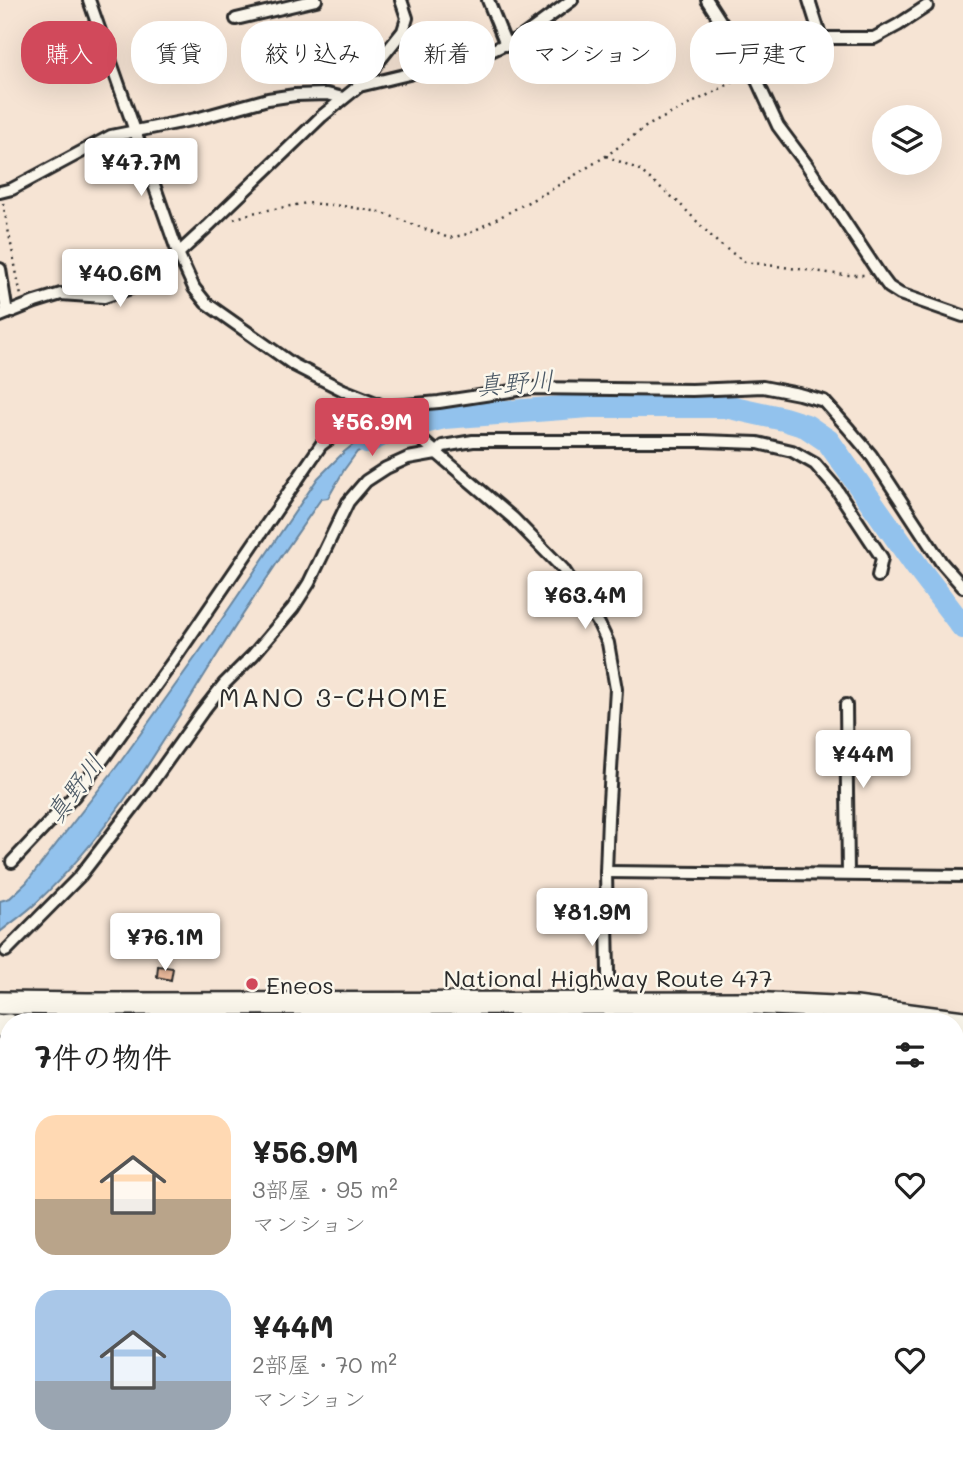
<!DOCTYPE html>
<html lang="ja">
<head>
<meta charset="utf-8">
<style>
  :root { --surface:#fff; --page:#f6f6f6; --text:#222; --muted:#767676; --accent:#d1495b }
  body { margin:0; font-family:Mali,"Klee One",sans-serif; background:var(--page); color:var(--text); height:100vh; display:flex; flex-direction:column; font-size:26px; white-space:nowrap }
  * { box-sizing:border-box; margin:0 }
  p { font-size:23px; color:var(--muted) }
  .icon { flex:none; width:38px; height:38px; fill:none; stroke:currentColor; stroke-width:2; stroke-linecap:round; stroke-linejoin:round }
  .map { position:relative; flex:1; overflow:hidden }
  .details { position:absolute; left:0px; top:1013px; width:964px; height:450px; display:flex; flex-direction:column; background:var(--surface); border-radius:28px 28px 0 0; box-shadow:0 7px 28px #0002 }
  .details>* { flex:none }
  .guide { position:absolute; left:21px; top:21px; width:922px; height:63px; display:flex; gap:14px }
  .buttons { position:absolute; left:872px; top:105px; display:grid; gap:14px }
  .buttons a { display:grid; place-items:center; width:70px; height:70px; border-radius:50%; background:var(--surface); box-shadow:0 7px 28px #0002; font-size:35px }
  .price { position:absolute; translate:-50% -60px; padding:0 16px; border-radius:7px; background:#fff; color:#222; font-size:23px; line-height:46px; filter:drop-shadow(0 2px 4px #0008) }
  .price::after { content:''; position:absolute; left:50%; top:42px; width:21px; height:16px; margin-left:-10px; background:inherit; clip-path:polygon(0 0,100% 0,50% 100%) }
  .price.on { background:var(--accent); color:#fff }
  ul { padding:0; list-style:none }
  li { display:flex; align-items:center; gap:21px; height:175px; padding:0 35px }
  li span { display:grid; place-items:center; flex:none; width:196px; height:140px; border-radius:21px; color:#555 }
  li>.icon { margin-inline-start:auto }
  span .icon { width:84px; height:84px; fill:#fffc; stroke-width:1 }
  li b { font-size:30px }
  h2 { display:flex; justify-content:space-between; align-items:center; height:84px; padding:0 35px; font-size:30px }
  .chip { padding:0 24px; border-radius:28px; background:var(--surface); box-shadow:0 7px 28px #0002; font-size:24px; line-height:63px }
  .chip.on { background:var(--accent); color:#fff }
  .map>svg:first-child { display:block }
</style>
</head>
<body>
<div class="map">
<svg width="963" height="1462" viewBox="0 0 963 1462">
  <rect width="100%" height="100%" fill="#f6e4d4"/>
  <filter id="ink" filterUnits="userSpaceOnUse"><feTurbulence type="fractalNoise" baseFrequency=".0143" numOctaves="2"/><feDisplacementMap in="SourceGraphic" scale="14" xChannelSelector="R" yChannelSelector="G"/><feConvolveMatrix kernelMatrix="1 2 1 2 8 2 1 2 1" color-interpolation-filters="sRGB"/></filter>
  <g filter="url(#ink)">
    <path fill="#92c2ed" stroke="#69869f" stroke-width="2" d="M391 425 397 431 357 452 344 470 328 498 321 499C283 553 247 607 212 663 160 746 110 834 37 902 26 913 12 922 0 932V901L10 898 26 883 121 761 207 641 318 478 344 452 359 440Z"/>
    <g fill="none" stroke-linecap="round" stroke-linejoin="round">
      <g stroke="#69869f" stroke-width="4.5">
        <path d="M0 1336 9 1335"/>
        <path d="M684 1462 688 1454"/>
      </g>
      <path stroke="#92c2ed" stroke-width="24" d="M367 442 391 430 444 417 589 406H725L784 419 806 426 828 441 918 568 963 627"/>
    </g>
    <path fill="#eab99b" stroke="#2b2b2b" stroke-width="2" d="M158 966 173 968 171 980 157 977Z"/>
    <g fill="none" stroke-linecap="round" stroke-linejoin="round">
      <defs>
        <g id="street">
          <path d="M89 0 178 253 194 288 206 303 294 365 343 390 378 404 390 413 513 518 563 569 599 624 608 643 616 689 608 818 606 872 609 1022"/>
          <path d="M488 0 506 45"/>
          <path d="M707 0 753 72 778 126 807 165 880 275 889 287 900 294 963 316"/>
          <path d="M236 19 316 0"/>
          <path d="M821 38H874L898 25 927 6"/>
          <path d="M753 72 808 51 821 38 809 0"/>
          <path d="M359 86 476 58 523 36 572 0"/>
          <path d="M0 192 12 189 111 136 196 119 268 99 295 95 327 94 343 98"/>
          <path d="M0 269 7 313"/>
          <path d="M0 316 35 302 61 294 104 297 131 288 157 273 207 227 322 116 359 86 403 31 407 18 401 0"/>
          <path d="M846 705 848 874"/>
          <path d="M12 862 74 796 103 759 174 660 321 445 356 419 382 407 439 402 531 388 692 390 763 387 799 394 824 401 848 428 871 455 941 562 963 587"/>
          <path d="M606 872 963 876"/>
          <path d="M6 951 80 876 145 792 202 712 224 684 253 655 293 608 309 583 348 502 366 481 386 468 408 458 436 453 443 446 473 441H702L758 443 792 451 815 464 835 487 882 558 878 576"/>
          <path d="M956 1246 963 1244"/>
          <path d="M0 1343H9"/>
          <path d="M940 1454 948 1462"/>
          <path d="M673 1462 676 1454"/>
        </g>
        <g id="secondary">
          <path d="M88 1004 89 1022"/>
          <path d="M106 1454V1462"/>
        </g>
        <g id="highway">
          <path d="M0 1003 88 1004 751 1003 856 1008 963 1022"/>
          <path d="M0 1026 9 1025"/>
          <path d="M956 1042 963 1043"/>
        </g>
      </defs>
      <use href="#street" stroke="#2b2b2b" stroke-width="16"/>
      <use href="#secondary" stroke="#2b2b2b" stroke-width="21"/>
      <use href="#highway" stroke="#2b2b2b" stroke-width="26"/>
      <g stroke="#2b2b2b" stroke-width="2.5" stroke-dasharray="2 5" stroke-linecap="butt">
        <path d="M606 156 638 169 677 201 718 243 745 262 844 275H865"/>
        <path d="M3 203 21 296"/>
        <path d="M234 219 252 213 307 203 343 206 380 212 449 238 468 234 549 191 606 156 647 126 741 78"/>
      </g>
      <use href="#street" stroke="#fbf7ec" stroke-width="10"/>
      <use href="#secondary" stroke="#fbf7ec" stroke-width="16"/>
      <use href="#highway" stroke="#fbf7ec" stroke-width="21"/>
    </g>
  </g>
  <circle fill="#d1495b" stroke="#fbf7ec" stroke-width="2.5" cx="252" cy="984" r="7"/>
  <g text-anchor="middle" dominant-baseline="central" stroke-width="5" stroke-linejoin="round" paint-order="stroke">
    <g font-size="24" fill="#2b2b2b" stroke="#fbf7ec">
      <text x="608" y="977">National Highway Route 477</text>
    </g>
    <g font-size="24" fill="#2b2b2b" stroke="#fbf7ec" text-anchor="start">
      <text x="266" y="984">Eneos</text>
    </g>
    <g font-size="26" font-style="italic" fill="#4a5865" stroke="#fbf7ec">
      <text transform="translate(515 382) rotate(-4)">真野川</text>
      <text transform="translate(74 788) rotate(-53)">真野川</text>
    </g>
    <g font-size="26" letter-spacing="2" fill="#2b2b2b" stroke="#fbf7ec">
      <text x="334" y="697">MANO 3-CHOME</text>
    </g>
  </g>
</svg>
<div class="buttons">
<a><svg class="icon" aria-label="layers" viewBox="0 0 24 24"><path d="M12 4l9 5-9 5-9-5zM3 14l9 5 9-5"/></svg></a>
</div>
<b class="price" style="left:141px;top:198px">¥47.7M</b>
<b class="price" style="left:120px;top:309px">¥40.6M</b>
<b class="price on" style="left:372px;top:458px">¥56.9M</b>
<b class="price" style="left:585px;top:631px">¥63.4M</b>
<b class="price" style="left:863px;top:790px">¥44M</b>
<b class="price" style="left:592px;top:948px">¥81.9M</b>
<b class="price" style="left:165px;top:973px">¥76.1M</b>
<div class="guide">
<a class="chip on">購入</a>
<a class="chip">賃貸</a>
<a class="chip">絞り込み</a>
<a class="chip">新着</a>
<a class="chip">マンション</a>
<a class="chip">一戸建て</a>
</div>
<section class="details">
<h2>7件の物件<svg class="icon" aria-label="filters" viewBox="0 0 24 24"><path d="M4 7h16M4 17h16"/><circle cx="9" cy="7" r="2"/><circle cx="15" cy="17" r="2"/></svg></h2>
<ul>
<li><span style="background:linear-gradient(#ffd9b3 60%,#b9a48a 0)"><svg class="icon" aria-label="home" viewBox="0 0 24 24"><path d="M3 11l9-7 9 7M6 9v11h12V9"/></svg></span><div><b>¥56.9M</b><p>3部屋 · 95 m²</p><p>マンション</p></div><svg class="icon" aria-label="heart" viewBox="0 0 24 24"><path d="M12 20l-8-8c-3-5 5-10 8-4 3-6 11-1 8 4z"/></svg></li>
<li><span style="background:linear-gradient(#a9c7e8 65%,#9aa5b1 0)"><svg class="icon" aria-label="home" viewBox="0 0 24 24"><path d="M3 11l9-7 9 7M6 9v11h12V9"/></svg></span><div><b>¥44M</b><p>2部屋 · 70 m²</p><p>マンション</p></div><svg class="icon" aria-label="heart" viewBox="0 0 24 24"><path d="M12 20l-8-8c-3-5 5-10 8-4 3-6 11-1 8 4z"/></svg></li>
</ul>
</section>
</div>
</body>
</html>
